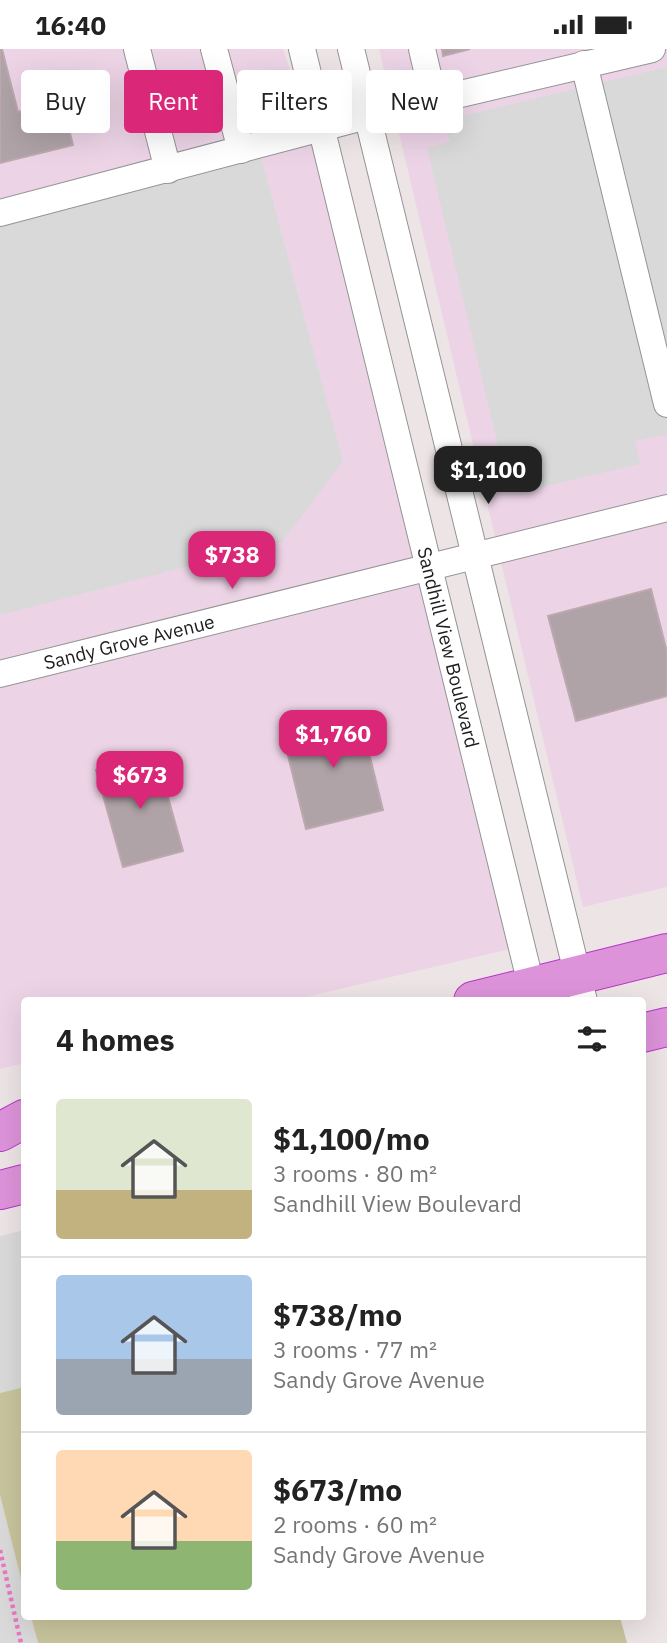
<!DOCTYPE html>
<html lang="en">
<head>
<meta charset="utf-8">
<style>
  :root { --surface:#fff; --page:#f2f2f2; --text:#222; --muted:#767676; --line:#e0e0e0; --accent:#db2777 }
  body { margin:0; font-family:"IBM Plex Sans",sans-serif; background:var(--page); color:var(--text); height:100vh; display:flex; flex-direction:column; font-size:26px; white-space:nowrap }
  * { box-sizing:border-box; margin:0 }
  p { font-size:23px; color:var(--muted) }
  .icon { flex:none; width:38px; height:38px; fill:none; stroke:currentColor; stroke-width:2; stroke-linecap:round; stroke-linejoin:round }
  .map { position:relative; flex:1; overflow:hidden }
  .sheet { position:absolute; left:21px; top:948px; width:625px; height:623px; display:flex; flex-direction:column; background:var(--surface); border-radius:7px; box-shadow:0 7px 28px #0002 }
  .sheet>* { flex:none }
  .banner { position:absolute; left:21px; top:21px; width:626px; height:63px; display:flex; gap:14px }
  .price { position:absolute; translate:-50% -60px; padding:0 16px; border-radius:14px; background:var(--accent); color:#fff; font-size:23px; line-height:46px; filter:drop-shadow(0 2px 4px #0008) }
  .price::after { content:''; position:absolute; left:50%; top:42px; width:21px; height:16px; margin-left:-10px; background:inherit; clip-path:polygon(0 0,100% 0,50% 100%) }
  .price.on { background:#222; color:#fff }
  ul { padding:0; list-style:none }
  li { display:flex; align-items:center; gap:21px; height:175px; padding:0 35px }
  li+li { border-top:2px solid var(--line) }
  li span { display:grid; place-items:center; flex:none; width:196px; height:140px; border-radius:7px; color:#555 }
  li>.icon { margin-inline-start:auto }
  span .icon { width:84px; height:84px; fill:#fffc; stroke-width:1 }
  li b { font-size:30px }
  h2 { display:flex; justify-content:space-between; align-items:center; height:84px; padding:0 35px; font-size:30px }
  .pill { padding:0 24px; border-radius:7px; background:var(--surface); box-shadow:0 7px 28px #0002; font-size:24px; line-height:63px }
  .pill.on { background:var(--accent); color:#fff }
  .status { display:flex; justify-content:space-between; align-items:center; height:49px; padding:0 35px; background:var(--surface); direction:ltr }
  .status svg { height:19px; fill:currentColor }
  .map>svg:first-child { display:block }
</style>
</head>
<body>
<div class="status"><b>16:40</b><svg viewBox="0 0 49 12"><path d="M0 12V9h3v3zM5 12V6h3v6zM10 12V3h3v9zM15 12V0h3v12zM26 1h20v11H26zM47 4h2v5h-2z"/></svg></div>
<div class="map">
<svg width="667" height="1594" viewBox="0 0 667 1594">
  <rect width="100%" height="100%" fill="#ede4e5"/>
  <g fill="#dbdadb">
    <path d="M24 1181V1338L0 1344V1187Z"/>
    <path d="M0 1446 24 1542V1568H31L38 1594H0Z"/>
  </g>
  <g fill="#ecd4e6">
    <path d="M0 0H283L310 81 510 900 289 952H24V1014L0 1020Z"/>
    <path d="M379 0H667V838L583 858Z"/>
  </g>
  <g fill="#c8c59d">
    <path d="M24 1338V1542L0 1446V1344Z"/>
    <path d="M31 1568H620L627 1594H38Z"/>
  </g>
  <g fill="#d9d9d9">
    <path d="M667 18V385L635 392 640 415 533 440 528 421 505 426 427 99 450 93 445 71Z"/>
    <path d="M256 90 343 412 282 493 0 566V159Z"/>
  </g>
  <g fill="#afa3a7" stroke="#bda8af" stroke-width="2">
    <path d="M0 0H2L18 63 62 52 73 96 0 114Z"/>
    <path d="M442 0H470L443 7Z"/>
    <path d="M651 540 667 603V647L576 672 548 567Z"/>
    <path d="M359 663 383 761 306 780 282 682Z"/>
    <path d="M156 705 183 802 123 818 96 721Z"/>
  </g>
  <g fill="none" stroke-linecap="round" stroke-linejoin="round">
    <defs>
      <g id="minor">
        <path d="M137 0 168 121"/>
        <path d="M214 0 241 101"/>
        <path id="s1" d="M302 0 535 952"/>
        <path d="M351 0 584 952"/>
        <path d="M422 0 434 51"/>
        <path d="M584 15 667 355"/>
        <path d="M0 164 367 67 652 0"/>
        <path id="s2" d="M0 625 667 459"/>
      </g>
      <g id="highway">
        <path d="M473 952 667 904"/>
        <path d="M642 984 667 978"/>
        <path d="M0 1083 24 1070"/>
        <path d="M0 1141 24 1135"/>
      </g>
    </defs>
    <use href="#minor" stroke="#949494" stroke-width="28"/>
    <use href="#highway" stroke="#b536c6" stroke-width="40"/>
    <path stroke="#eb77c5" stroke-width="4.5" stroke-dasharray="3.5 3.5" stroke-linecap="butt" d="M0 1501 21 1594"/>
    <use href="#minor" stroke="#fff" stroke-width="26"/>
    <use href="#highway" stroke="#dd93da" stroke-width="38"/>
  </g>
  <g text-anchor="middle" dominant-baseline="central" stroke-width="5" stroke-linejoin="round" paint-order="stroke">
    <g font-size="19" fill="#1d1d1d" stroke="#fff">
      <text stroke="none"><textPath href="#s2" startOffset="133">Sandy Grove Avenue</textPath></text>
      <text stroke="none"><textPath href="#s1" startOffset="616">Sandhill View Boulevard</textPath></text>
    </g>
  </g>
</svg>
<b class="price on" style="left:488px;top:457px">$1,100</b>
<b class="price" style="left:232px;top:542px">$738</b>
<b class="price" style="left:333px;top:721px">$1,760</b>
<b class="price" style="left:140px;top:762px">$673</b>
<div class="banner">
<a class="pill">Buy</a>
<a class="pill on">Rent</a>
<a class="pill">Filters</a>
<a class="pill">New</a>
</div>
<section class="sheet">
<h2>4 homes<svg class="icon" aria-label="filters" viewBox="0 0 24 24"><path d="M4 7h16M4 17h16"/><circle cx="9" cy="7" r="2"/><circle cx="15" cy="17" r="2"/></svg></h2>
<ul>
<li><span style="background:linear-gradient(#dfe7d0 65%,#c2b280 0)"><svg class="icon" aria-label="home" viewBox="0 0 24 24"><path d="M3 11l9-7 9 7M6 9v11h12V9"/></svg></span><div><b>$1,100/mo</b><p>3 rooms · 80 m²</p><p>Sandhill View Boulevard</p></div></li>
<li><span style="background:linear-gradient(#a9c7e8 60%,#9aa5b1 0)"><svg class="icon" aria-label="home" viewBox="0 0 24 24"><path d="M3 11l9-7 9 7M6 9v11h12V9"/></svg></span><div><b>$738/mo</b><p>3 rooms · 77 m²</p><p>Sandy Grove Avenue</p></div></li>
<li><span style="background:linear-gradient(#ffd9b3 65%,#8fb573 0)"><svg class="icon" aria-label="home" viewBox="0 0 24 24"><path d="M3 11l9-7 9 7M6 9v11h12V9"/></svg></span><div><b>$673/mo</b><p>2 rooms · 60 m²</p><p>Sandy Grove Avenue</p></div></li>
</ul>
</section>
</div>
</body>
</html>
